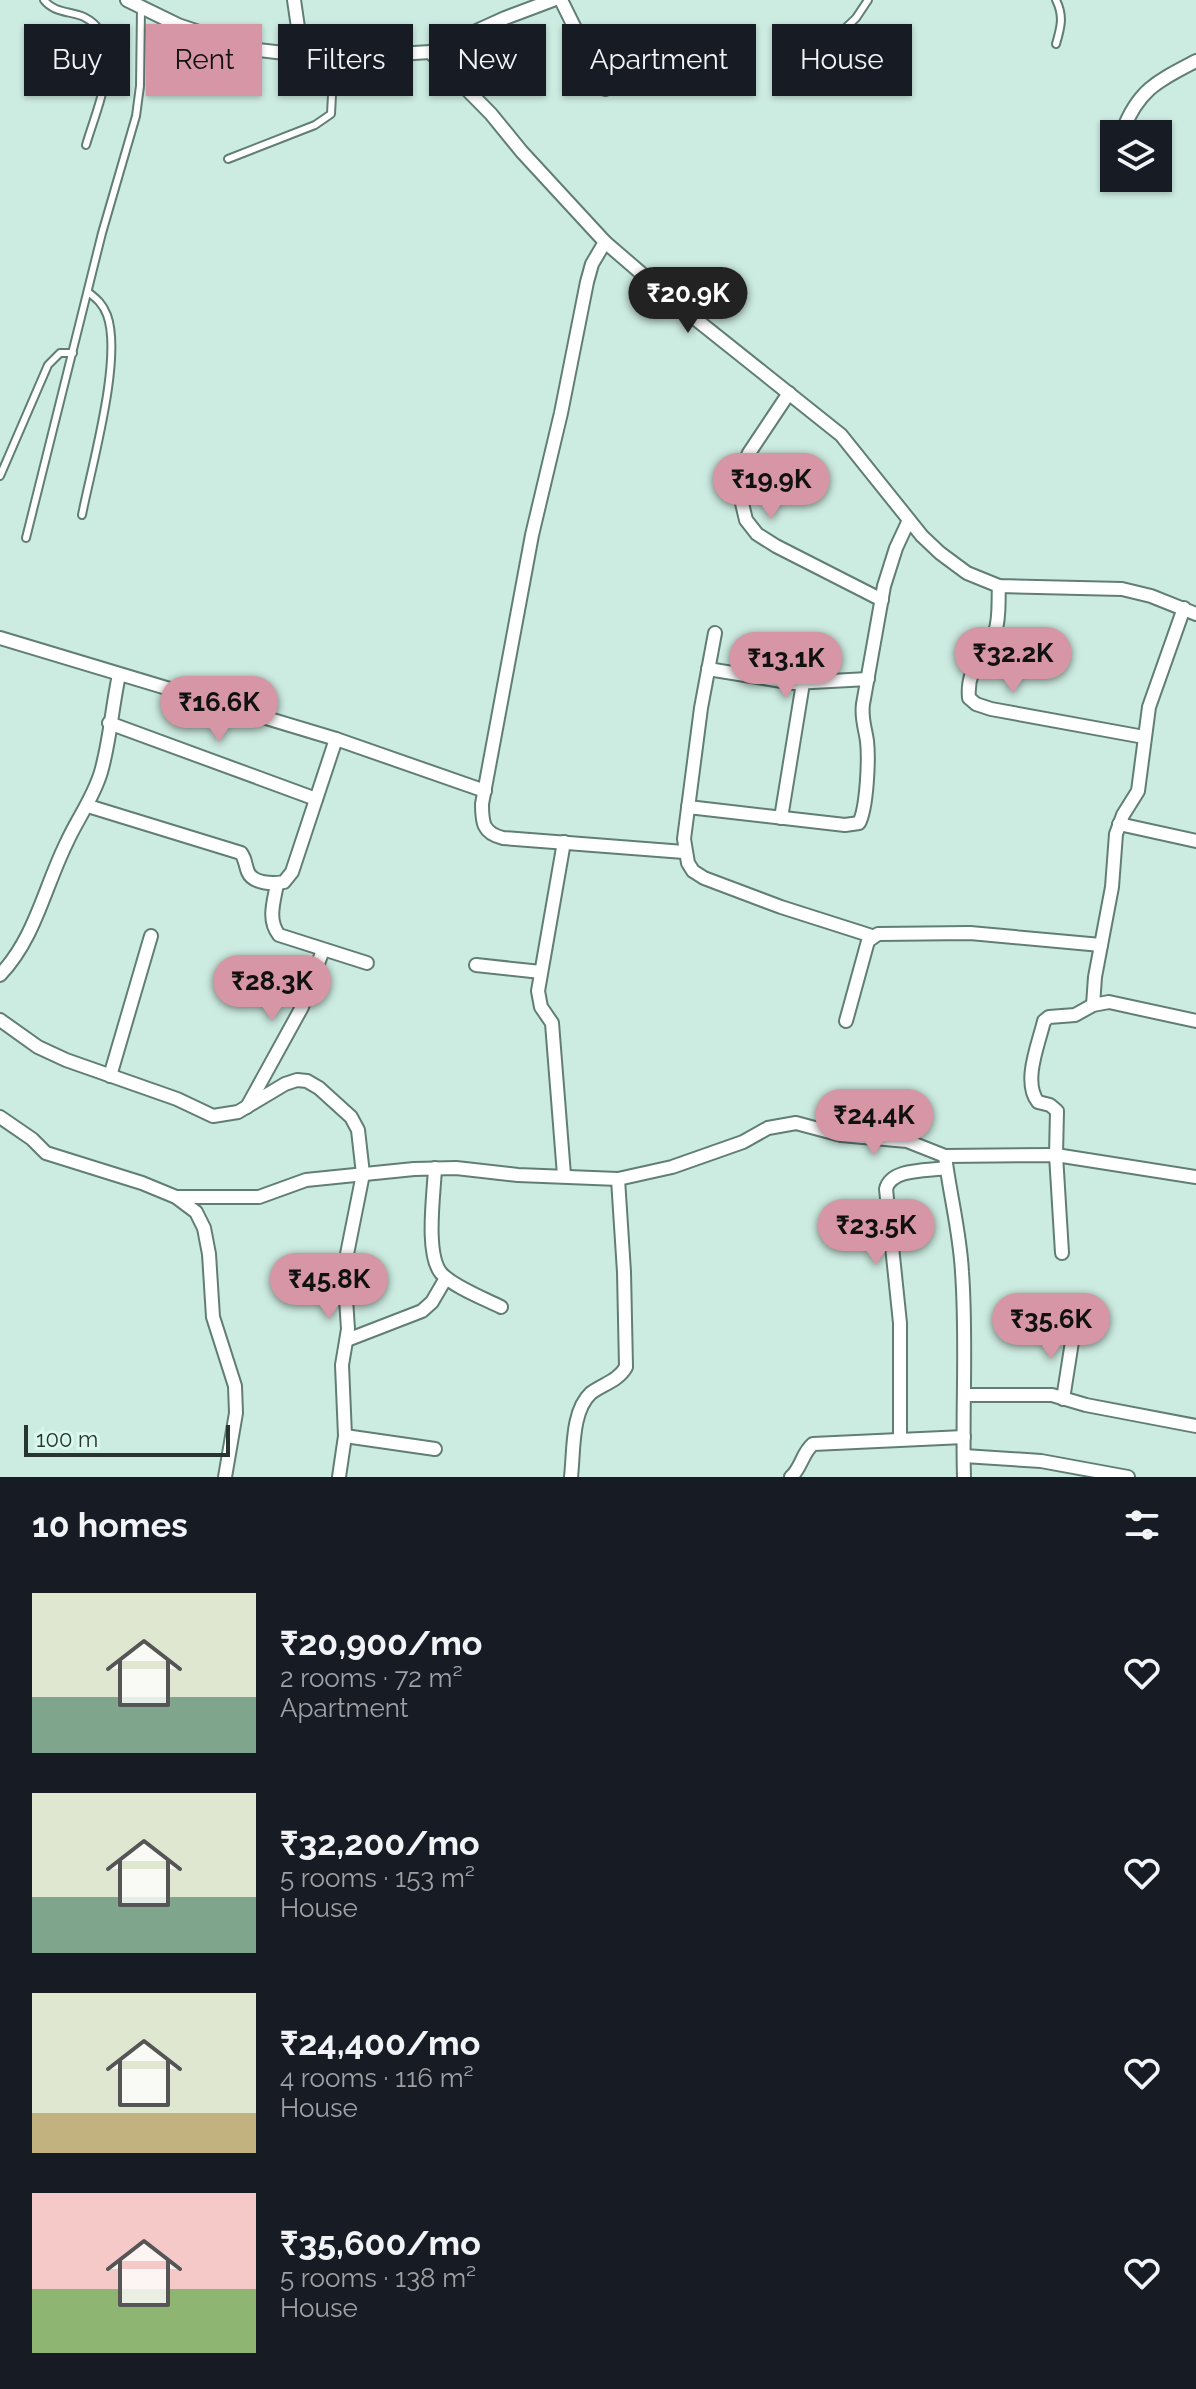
<!DOCTYPE html>
<html lang="en">
<head>
<meta charset="utf-8">
<style>
  :root { --surface:#171b24; --page:#20242c; --text:#f1f3f6; --muted:#9ea1a6; --accent:#d696a5 }
  body { margin:0; font-family:Raleway,sans-serif; background:var(--page); color:var(--text); height:100vh; display:flex; flex-direction:column; font-size:30px; white-space:nowrap }
  * { box-sizing:border-box; margin:0 }
  p { font-size:26px; color:var(--muted) }
  .icon { flex:none; width:44px; height:44px; fill:none; stroke:currentColor; stroke-width:2; stroke-linecap:round; stroke-linejoin:round }
  .map { position:relative; height:1477px; overflow:hidden }
  .sheet { display:flex; flex-direction:column; background:var(--surface); flex:1 }
  .sheet>* { flex:none }
  .top-card { position:absolute; left:24px; top:24px; width:1148px; height:72px; display:flex; gap:16px }
  .tools { position:absolute; left:1100px; top:120px; display:grid; gap:16px }
  .tools a { display:grid; place-items:center; width:72px; height:72px; border-radius:0px; background:var(--surface); box-shadow:0 2px 6px #0004; font-size:40px }
  .scale { position:absolute; left:24px; bottom:20px; width:206px; box-sizing:border-box; padding-left:8px; border:4px solid #283431; border-top:0; font-size:22px; line-height:28px; white-space:nowrap; color:#283431; -webkit-text-stroke:6px #d9f8ee; paint-order:stroke }
  .price { position:absolute; translate:-50% -68px; padding:0 18px; border-radius:28px; background:var(--accent); color:#111; font-size:26px; line-height:52px; filter:drop-shadow(0 2px 4px #0008) }
  .price::after { content:''; position:absolute; left:50%; top:48px; width:24px; height:18px; margin-left:-12px; background:inherit; clip-path:polygon(0 0,100% 0,50% 100%) }
  .price.active { background:#222; color:#fff }
  ul { padding:0; list-style:none }
  li { display:flex; align-items:center; gap:24px; height:200px; padding:0 32px }
  li span { display:grid; place-items:center; flex:none; width:224px; height:160px; border-radius:0px; color:#555 }
  li>.icon { margin-inline-start:auto }
  span .icon { width:96px; height:96px; fill:#fffc; stroke-width:1 }
  li b { font-size:34px }
  h2 { display:flex; justify-content:space-between; align-items:center; height:96px; padding:0 32px; font-size:34px }
  .chip { padding:0 28px; border-radius:0px; background:var(--surface); box-shadow:0 2px 6px #0004; font-size:28px; line-height:72px }
  .chip.active { background:var(--accent); color:#111 }
  .map>svg:first-child { display:block }
</style>
</head>
<body>
<div class="map">
<svg width="1196" height="1477" viewBox="0 0 1196 1477">
  <rect width="100%" height="100%" fill="#ccebe1"/>
  <g fill="none" stroke-linecap="round" stroke-linejoin="round">
    <defs>
      <g id="lane">
        <path d="M44 0C54 13 70 11 84 17 129 39 96 110 86 145"/>
        <path d="M1056 0C1064 16 1061 27 1056 44"/>
        <path d="M835 38 856 18 868 0"/>
        <path d="M228 159 315 125 331 114 332 95 318 55"/>
        <path d="M0 476 48 365 60 353H73"/>
        <path d="M82 515C91 468 123 358 107 315 103 304 97 299 88 292"/>
        <path d="M26 538 102 233 136 116 140 86 141 9"/>
      </g>
      <g id="street">
        <path d="M127 0 178 25 250 49 302 55H382L430 52 505 18 553 0"/>
        <path d="M294 0 302 55"/>
        <path d="M561 0 605 89"/>
        <path d="M430 52 491 114 522 152 605 242 678 305 841 435 922 536 940 553 967 573 999 586 1122 589 1151 596 1196 614"/>
        <path d="M1123 130C1139 89 1158 81 1196 61"/>
        <path d="M605 242 592 264 587 282 561 413 532 535 482 804C482 823 483 833 503 838L684 852"/>
        <path d="M789 393 749 453 742 468 741 499 746 520 757 534 776 546 882 600"/>
        <path d="M999 586C998 601 1000 618 995 632 986 658 966 666 969 698L976 704 991 709 1144 737"/>
        <path d="M715 633 701 708 684 839 688 863 693 871 704 878 781 907 872 936"/>
        <path d="M0 638 336 739 485 791"/>
        <path d="M708 669 794 683 868 679"/>
        <path d="M109 723 316 799"/>
        <path d="M88 806 241 853C246 860 245 865 248 872 253 884 273 884 284 882L292 872 336 739"/>
        <path d="M688 807 845 825 859 823C867 808 869 759 867 741 865 727 861 718 863 704L884 586 896 548 909 520"/>
        <path d="M781 818 803 683"/>
        <path d="M1119 824 1196 841"/>
        <path d="M564 842 538 991 541 1007 552 1023 564 1175"/>
        <path d="M277 884C274 901 267 920 279 935L367 963"/>
        <path d="M476 965 541 972"/>
        <path d="M0 975C35 938 44 889 66 844 77 819 93 799 101 772 110 741 112 707 119 675"/>
        <path d="M1093 1005 1095 977 1112 887 1116 834 1123 815 1138 791 1149 707 1184 608"/>
        <path d="M0 1020 38 1047 66 1060 177 1099 213 1116 238 1112 285 1084 297 1080 307 1081 319 1088 351 1117 358 1130 363 1174 344 1269 348 1329 342 1365 345 1436 339 1477"/>
        <path d="M846 1021 868 941 878 934 970 933 1101 945"/>
        <path d="M110 1076 151 936"/>
        <path d="M247 1107 302 1007 323 950"/>
        <path d="M0 1117 32 1139 46 1153 142 1183 176 1197 196 1212 204 1228 209 1254 213 1317 235 1386 236 1413 225 1477"/>
        <path d="M945 1156C950 1195 960 1233 962 1272 967 1340 962 1409 964 1477"/>
        <path d="M435 1168C434 1193 425 1254 441 1273 452 1286 485 1299 501 1307"/>
        <path d="M176 1197H259L306 1180 414 1169 456 1168 518 1175 618 1179 672 1167 743 1142 768 1128 796 1123 841 1135 907 1141 945 1156 1056 1155 1196 1177"/>
        <path d="M1062 1253 1056 1155 1057 1111 1050 1105 1038 1102C1022 1082 1039 1043 1044 1021L1049 1017 1075 1015 1093 1005 1109 1002 1196 1021"/>
        <path d="M347 1340 422 1311 432 1302 446 1278"/>
        <path d="M964 1395H1052L1086 1405 1196 1426"/>
        <path d="M1063 1399 1074 1329"/>
        <path d="M345 1436 435 1449"/>
        <path d="M900 1439V1323L886 1189C891 1168 928 1171 946 1168"/>
        <path d="M964 1456 1041 1461 1128 1477"/>
        <path d="M571 1477C574 1452 571 1411 591 1393 603 1384 618 1381 626 1367L624 1272 618 1179"/>
        <path d="M791 1477C802 1467 802 1453 813 1444L964 1437"/>
      </g>
    </defs>
    <use href="#lane" stroke="#617e75" stroke-width="10"/>
    <use href="#street" stroke="#617e75" stroke-width="16"/>
    <use href="#lane" stroke="#fff" stroke-width="6"/>
    <use href="#street" stroke="#fff" stroke-width="12"/>
  </g>
</svg>
<div class="tools">
<a><svg class="icon" aria-label="layers" viewBox="0 0 24 24"><path d="M12 4l9 5-9 5-9-5zM3 14l9 5 9-5"/></svg></a>
</div>
<div class="scale">100 m</div>
<b class="price active" style="left:688px;top:335px">₹20.9K</b>
<b class="price" style="left:771px;top:521px">₹19.9K</b>
<b class="price" style="left:1013px;top:695px">₹32.2K</b>
<b class="price" style="left:786px;top:700px">₹13.1K</b>
<b class="price" style="left:219px;top:744px">₹16.6K</b>
<b class="price" style="left:272px;top:1023px">₹28.3K</b>
<b class="price" style="left:874px;top:1157px">₹24.4K</b>
<b class="price" style="left:876px;top:1267px">₹23.5K</b>
<b class="price" style="left:329px;top:1321px">₹45.8K</b>
<b class="price" style="left:1051px;top:1361px">₹35.6K</b>
<div class="top-card">
<a class="chip">Buy</a>
<a class="chip active">Rent</a>
<a class="chip">Filters</a>
<a class="chip">New</a>
<a class="chip">Apartment</a>
<a class="chip">House</a>
</div>
</div>
<section class="sheet">
<h2>10 homes<svg class="icon" aria-label="filters" viewBox="0 0 24 24"><path d="M4 7h16M4 17h16"/><circle cx="9" cy="7" r="2"/><circle cx="15" cy="17" r="2"/></svg></h2>
<ul>
<li><span style="background:linear-gradient(#dfe7d0 65%,#7fa58c 0)"><svg class="icon" aria-label="home" viewBox="0 0 24 24"><path d="M3 11l9-7 9 7M6 9v11h12V9"/></svg></span><div><b>₹20,900/mo</b><p>2 rooms · 72 m²</p><p>Apartment</p></div><svg class="icon" aria-label="heart" viewBox="0 0 24 24"><path d="M12 20l-8-8c-3-5 5-10 8-4 3-6 11-1 8 4z"/></svg></li>
<li><span style="background:linear-gradient(#dfe7d0 65%,#7fa58c 0)"><svg class="icon" aria-label="home" viewBox="0 0 24 24"><path d="M3 11l9-7 9 7M6 9v11h12V9"/></svg></span><div><b>₹32,200/mo</b><p>5 rooms · 153 m²</p><p>House</p></div><svg class="icon" aria-label="heart" viewBox="0 0 24 24"><path d="M12 20l-8-8c-3-5 5-10 8-4 3-6 11-1 8 4z"/></svg></li>
<li><span style="background:linear-gradient(#dfe7d0 75%,#c2b280 0)"><svg class="icon" aria-label="home" viewBox="0 0 24 24"><path d="M3 11l9-7 9 7M6 9v11h12V9"/></svg></span><div><b>₹24,400/mo</b><p>4 rooms · 116 m²</p><p>House</p></div><svg class="icon" aria-label="heart" viewBox="0 0 24 24"><path d="M12 20l-8-8c-3-5 5-10 8-4 3-6 11-1 8 4z"/></svg></li>
<li><span style="background:linear-gradient(#f6c9c9 60%,#8fb573 0)"><svg class="icon" aria-label="home" viewBox="0 0 24 24"><path d="M3 11l9-7 9 7M6 9v11h12V9"/></svg></span><div><b>₹35,600/mo</b><p>5 rooms · 138 m²</p><p>House</p></div><svg class="icon" aria-label="heart" viewBox="0 0 24 24"><path d="M12 20l-8-8c-3-5 5-10 8-4 3-6 11-1 8 4z"/></svg></li>
</ul>
</section>
</body>
</html>
